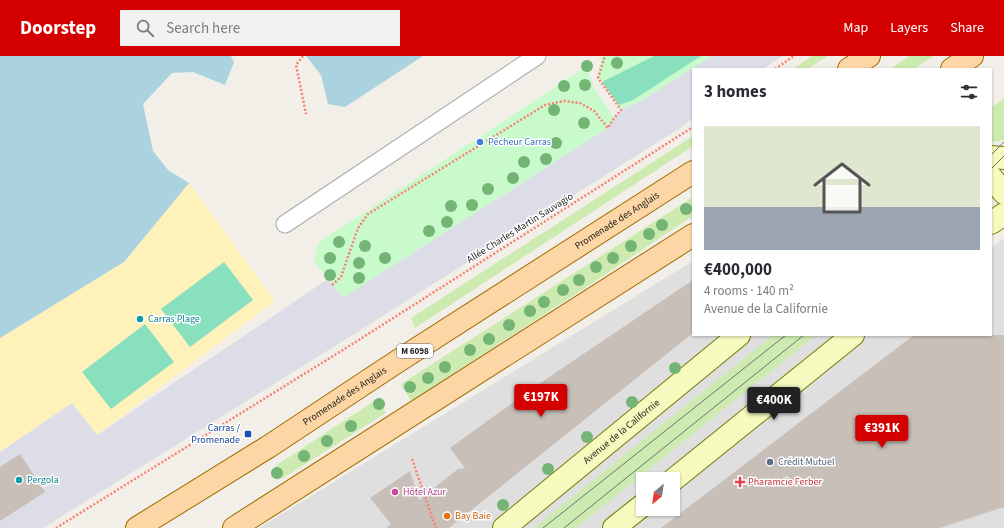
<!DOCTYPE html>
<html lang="en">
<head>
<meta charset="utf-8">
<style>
  :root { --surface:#fff; --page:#f2f2f3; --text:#2b2b33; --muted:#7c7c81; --line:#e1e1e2; --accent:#d40000 }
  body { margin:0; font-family:"Source Sans 3",sans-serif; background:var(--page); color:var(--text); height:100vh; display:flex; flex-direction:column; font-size:15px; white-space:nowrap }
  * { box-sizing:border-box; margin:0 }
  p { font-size:13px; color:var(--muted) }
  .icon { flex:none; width:22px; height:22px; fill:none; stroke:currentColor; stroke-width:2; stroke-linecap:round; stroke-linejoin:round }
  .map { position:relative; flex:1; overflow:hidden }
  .panel { position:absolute; left:692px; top:12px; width:300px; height:268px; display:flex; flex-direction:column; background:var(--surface); border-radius:0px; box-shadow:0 1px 3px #0004 }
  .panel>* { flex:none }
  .needle { width:26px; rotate:209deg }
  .controls { position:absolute; left:636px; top:416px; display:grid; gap:8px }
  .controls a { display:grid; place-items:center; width:44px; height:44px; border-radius:0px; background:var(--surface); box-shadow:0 1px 3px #0004; font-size:20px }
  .price { position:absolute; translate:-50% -34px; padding:0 9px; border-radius:4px; background:var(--accent); color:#fff; font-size:13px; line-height:26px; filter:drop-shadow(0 1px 2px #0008) }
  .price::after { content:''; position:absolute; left:50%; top:24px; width:12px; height:9px; margin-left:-6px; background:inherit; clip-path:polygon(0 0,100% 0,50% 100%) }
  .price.selected { background:#222; color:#fff }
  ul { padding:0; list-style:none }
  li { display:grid; align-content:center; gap:8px; height:212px; padding:0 12px }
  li+li { border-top:1px solid var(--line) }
  li span { display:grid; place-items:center; height:124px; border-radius:0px; color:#555 }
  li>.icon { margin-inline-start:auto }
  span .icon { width:72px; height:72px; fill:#fffc; stroke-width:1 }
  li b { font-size:17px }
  h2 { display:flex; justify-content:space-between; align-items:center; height:48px; padding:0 12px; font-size:17px }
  header { display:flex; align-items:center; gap:24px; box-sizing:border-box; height:56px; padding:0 20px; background:var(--accent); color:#fff }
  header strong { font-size:19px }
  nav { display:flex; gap:22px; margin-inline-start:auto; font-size:14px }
  .search { width:280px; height:36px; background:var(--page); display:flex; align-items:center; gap:10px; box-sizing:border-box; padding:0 14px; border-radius:0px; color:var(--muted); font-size:15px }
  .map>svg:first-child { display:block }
</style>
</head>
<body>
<header>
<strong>Doorstep</strong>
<div class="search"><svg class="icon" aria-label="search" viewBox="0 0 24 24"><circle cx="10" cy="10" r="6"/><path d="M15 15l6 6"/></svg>Search here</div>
<nav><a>Map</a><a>Layers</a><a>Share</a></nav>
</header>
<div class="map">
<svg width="1004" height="472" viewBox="0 0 1004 472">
  <rect width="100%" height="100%" fill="#f2efe9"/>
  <path fill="#e0dfdf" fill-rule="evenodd" d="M1004 182V472H259L693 205V279H991V192ZM643 423H673V453H643Z"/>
  <g fill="#cdebb0">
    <path d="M812 0H827L808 13H793Z"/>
    <path d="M909 0H934L914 13H890Z"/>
    <path d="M1004 42V84L991 86V52Z"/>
    <path d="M693 80V90L415 272 411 262Z"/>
    <path d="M693 141V160L588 230 411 345 401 328Z"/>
    <path d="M773 279H816L576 472H534Z"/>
    <path d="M377 343 386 357 283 422 276 424 271 420 272 415 277 409Z"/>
  </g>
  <path fill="#fff1ba" d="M189 127 275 245 97 379 72 347 0 396V282L124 206Z"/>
  <g fill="#c8facc">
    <path d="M601 0H712L641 45 621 54 598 22Z"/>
    <path d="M587 10 593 30 614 62 608 72 344 241 332 229 314 205 318 187Z"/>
  </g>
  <g fill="#88e0be">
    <path d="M654 0H701L633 44 619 49 602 26Z"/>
    <path d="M224 206 253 244 190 291 161 253Z"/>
    <path d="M145 268 174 306 111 353 82 316Z"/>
  </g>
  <path fill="#dddde8" d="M712 0H782L763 13H693V62L680 72 351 280 43 472H0V396L72 347 97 379 328 223 332 229 344 241 608 72 614 62 621 54 641 45Z"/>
  <g fill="#aad3df">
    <path d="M0 0H231L234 6 225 29 193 16 172 17 143 48 153 95 168 114 189 127 124 206 0 282Z"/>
    <path d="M306 0H423L345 51 328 48 321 19Z"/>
  </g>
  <g fill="#c7bfb8">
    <path d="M693 224V277L449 472H386L391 468 370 442 410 415 419 444 458 413 465 412 450 392 530 334Z"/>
    <path d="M914 279H1004V451L940 472H661Z"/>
    <path d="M20 398 45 436 0 465V411Z"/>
  </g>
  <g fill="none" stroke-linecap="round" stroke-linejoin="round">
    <defs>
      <path id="lane" d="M285 168 537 0"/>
      <g id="secondary">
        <path d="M991 101 1004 102"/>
        <path d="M991 121 1004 137"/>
        <path d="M991 167 1004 158"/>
        <path d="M673 424 853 279"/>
        <path id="s1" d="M504 472 739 279"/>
        <path d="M614 472 643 449"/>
      </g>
      <g id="primary">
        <path d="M849 13 869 0"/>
        <path d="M952 13 972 0"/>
        <path id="s2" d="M137 472 268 391 395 307 693 116"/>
        <path d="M234 472 693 179"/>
      </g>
    </defs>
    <use href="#lane" stroke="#a9a9a9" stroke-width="19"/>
    <use href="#secondary" stroke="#707d05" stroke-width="24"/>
    <use href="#primary" stroke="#a06b00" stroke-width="24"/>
    <g stroke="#fa8072" stroke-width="2.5" stroke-dasharray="2 2" stroke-linecap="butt">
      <path d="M303 0 296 9 306 58"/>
      <path d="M775 13 794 0"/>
      <path d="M332 229 341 221 353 186 358 172 368 158 545 49 564 45 580 47 594 55 608 72 614 62 621 54 598 22 605 0"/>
      <path d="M412 403 436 472"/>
      <path d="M56 472 354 287 693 71"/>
    </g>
    <use href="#lane" stroke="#fff" stroke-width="17"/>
    <use href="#secondary" stroke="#f7fabf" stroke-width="22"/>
    <use href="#primary" stroke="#fcd6a4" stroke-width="22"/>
    <g stroke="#707070" stroke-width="1">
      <path d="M991 99 1004 86"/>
      <path d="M991 113 1004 100"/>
      <path d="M543 472 786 279"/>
      <path d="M564 472 804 279"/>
    </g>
  </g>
  <g fill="#74b475">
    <circle cx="617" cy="7" r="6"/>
    <circle cx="587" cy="10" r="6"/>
    <circle cx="585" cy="29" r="6"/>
    <circle cx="564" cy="30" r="6"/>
    <circle cx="554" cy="54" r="6"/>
    <circle cx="584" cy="67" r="6"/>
    <circle cx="556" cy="87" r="6"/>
    <circle cx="546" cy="103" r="6"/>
    <circle cx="524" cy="106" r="6"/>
    <circle cx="513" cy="122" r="6"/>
    <circle cx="488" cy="133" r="6"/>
    <circle cx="472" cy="149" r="6"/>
    <circle cx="451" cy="150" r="6"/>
    <circle cx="686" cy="153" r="6"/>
    <circle cx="447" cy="166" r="6"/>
    <circle cx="662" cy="169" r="6"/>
    <circle cx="429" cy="175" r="6"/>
    <circle cx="649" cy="178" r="6"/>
    <circle cx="339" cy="186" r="6"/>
    <circle cx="365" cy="190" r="6"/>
    <circle cx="631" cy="190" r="6"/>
    <circle cx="330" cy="202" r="6"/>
    <circle cx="385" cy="202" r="6"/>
    <circle cx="613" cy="202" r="6"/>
    <circle cx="359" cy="207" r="6"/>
    <circle cx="596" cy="211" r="6"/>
    <circle cx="330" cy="219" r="6"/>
    <circle cx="359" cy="222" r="6"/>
    <circle cx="579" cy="224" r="6"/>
    <circle cx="563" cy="234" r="6"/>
    <circle cx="544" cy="246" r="6"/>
    <circle cx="530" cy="255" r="6"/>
    <circle cx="509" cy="269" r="6"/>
    <circle cx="489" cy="283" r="6"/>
    <circle cx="470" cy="294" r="6"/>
    <circle cx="445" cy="311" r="6"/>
    <circle cx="675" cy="312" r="6"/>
    <circle cx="428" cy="322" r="6"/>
    <circle cx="410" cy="331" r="6"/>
    <circle cx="632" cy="346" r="6"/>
    <circle cx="379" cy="348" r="6"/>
    <circle cx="351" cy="370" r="6"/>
    <circle cx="587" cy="381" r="6"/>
    <circle cx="327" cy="385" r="6"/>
    <circle cx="304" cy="400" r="6"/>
    <circle cx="548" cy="413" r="6"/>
    <circle cx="277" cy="417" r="6"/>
    <circle cx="503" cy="449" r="6"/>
  </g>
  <circle fill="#3f7fe0" stroke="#fff" stroke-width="1.5" cx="480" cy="86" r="4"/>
  <g fill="#0f9aa8" stroke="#fff" stroke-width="1.5">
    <circle cx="140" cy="263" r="4"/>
    <circle cx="19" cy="424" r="4"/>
  </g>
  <rect fill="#1a4fb4" stroke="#fff" stroke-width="1.5" x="244" y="374" width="8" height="8" rx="2"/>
  <circle fill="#5c6f8a" stroke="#fff" stroke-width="1.5" cx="770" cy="406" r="4"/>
  <path fill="#e0444e" stroke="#fff" stroke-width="1.5" d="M738 420h4v4h4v4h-4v4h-4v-4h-4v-4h4z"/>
  <circle fill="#d1479c" stroke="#fff" stroke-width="1.5" cx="395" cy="436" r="4"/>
  <circle fill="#e8710a" stroke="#fff" stroke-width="1.5" cx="447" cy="460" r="4"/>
  <g text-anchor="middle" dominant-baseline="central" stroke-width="3" stroke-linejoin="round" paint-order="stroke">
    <rect fill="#fff" stroke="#646464" stroke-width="1" x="397" y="288" width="36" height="14" rx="3"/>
    <g font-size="9" font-weight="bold" fill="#222">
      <text x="415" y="295">M 6098</text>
    </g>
    <g font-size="10" fill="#366cbe" stroke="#fff" text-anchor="start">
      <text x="488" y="86">Pêcheur Carras</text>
    </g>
    <g font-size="10" fill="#222" stroke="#fff">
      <text stroke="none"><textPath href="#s2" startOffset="570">Promenade des Anglais</textPath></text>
      <text transform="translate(520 172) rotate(-32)">Allée Charles Martin Sauvagio</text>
      <text stroke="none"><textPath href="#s2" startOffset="246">Promenade des Anglais</textPath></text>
      <text stroke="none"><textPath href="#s1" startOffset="152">Avenue de la Californie</textPath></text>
    </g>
    <g font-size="10" fill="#0d838f" stroke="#fff" text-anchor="start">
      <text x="148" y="263">Carras Plage</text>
      <text x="27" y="424">Pergola</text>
    </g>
    <g font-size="10" fill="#164399" stroke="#fff" text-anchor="end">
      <text x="240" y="372">Carras /<tspan x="240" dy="12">Promenade</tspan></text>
    </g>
    <g font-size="10" fill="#4e5e75" stroke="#fff" text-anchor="start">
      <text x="778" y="406">Crédit Mutuel</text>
    </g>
    <g font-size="10" fill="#be3a42" stroke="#fff" text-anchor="start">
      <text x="748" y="426">Pharamcie Ferber</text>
    </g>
    <g font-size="10" fill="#b23c85" stroke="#fff" text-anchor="start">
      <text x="403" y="436">Hôtel Azur</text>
    </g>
    <g font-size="10" fill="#c56008" stroke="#fff" text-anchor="start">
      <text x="455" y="460">Bay Baie</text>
    </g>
  </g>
</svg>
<div class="controls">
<a><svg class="needle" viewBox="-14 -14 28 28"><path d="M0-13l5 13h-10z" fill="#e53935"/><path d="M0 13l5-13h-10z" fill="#7c7c81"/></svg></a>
</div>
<b class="price" style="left:541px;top:362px">€197K</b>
<b class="price selected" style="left:774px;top:365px">€400K</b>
<b class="price" style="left:882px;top:393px">€391K</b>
<section class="panel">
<h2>3 homes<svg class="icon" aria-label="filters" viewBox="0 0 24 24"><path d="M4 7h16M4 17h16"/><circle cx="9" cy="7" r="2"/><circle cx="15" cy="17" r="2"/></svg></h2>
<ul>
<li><span style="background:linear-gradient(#dfe7d0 65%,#9aa5b1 0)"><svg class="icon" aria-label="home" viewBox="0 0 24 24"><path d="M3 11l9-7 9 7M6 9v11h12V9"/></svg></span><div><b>€400,000</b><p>4 rooms · 140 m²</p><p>Avenue de la Californie</p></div></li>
</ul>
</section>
</div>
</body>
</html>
